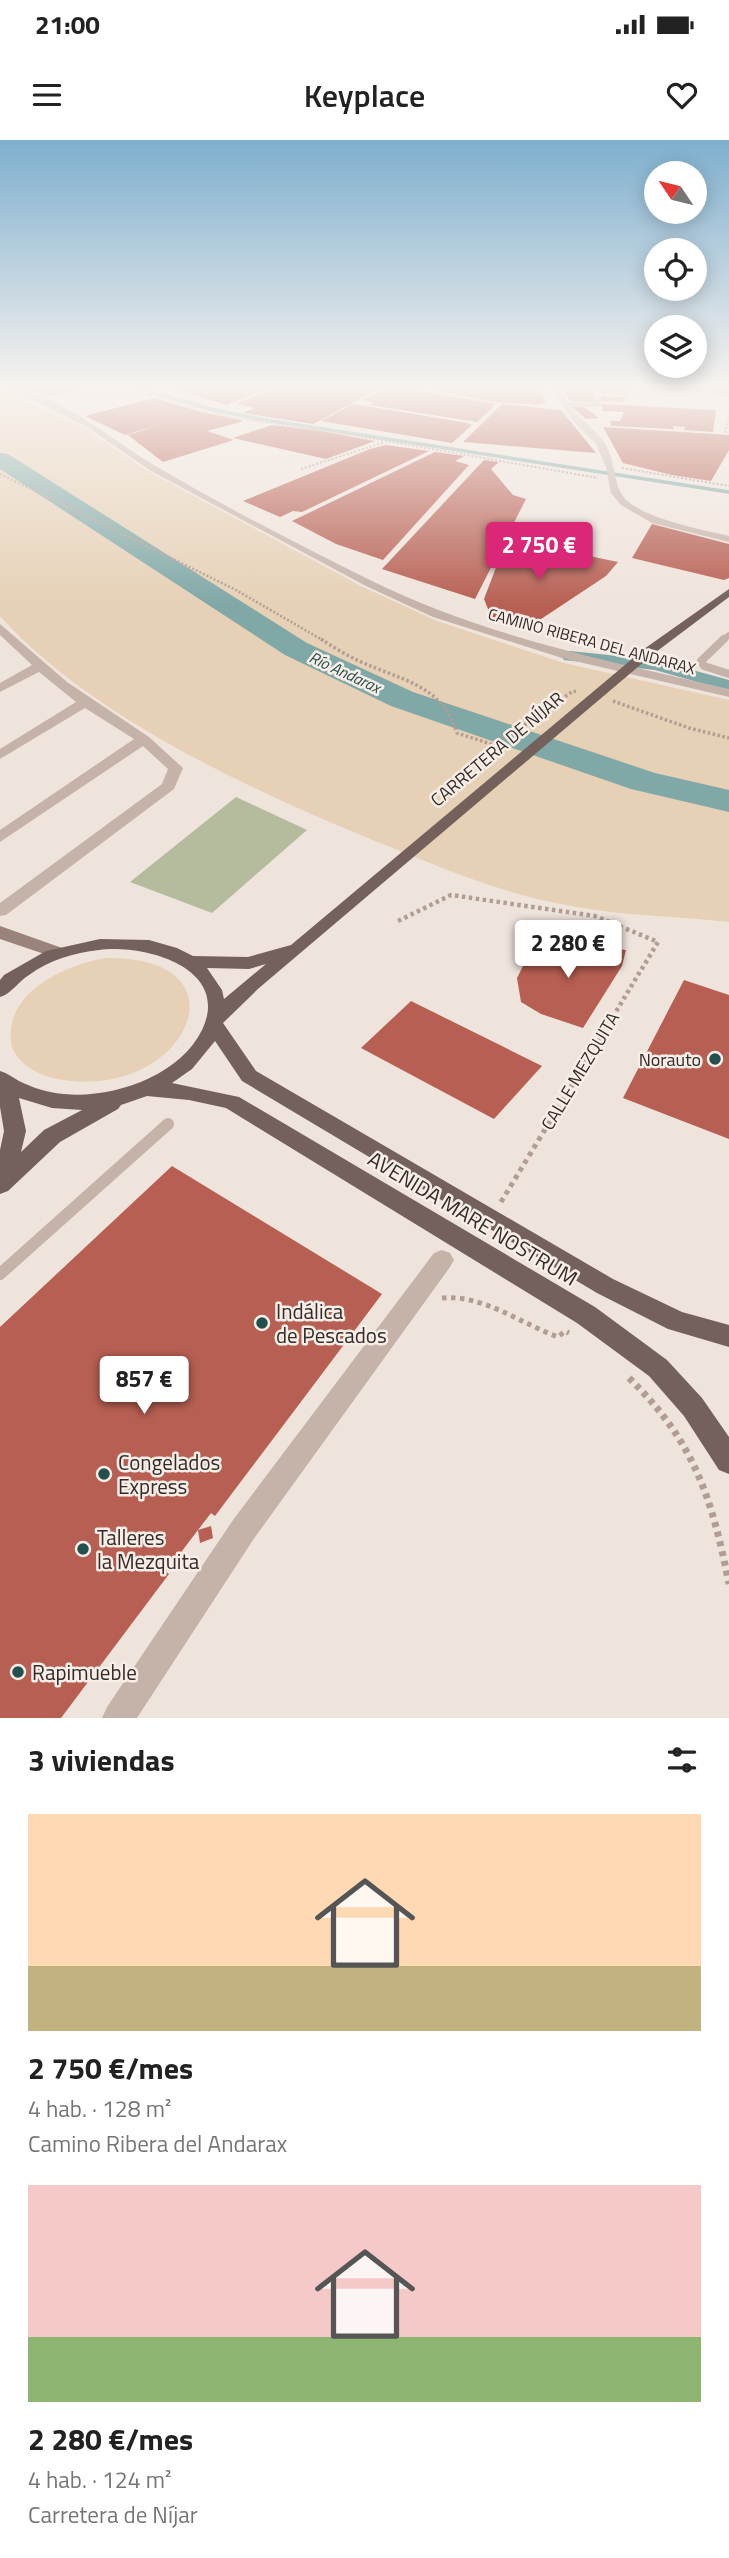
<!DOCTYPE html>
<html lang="es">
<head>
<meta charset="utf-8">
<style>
  :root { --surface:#fff; --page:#f2f2f2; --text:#222; --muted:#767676; --accent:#db2777 }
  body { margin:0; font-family:"Titillium Web",sans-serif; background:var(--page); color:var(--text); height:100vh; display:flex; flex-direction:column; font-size:26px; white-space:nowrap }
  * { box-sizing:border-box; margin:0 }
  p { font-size:23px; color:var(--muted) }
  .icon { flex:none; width:38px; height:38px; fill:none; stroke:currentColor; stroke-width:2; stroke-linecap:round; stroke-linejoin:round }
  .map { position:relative; height:1578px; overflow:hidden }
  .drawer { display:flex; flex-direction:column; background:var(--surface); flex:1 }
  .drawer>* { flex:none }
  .needle { width:46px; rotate:305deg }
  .tools { position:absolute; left:644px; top:21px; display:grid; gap:14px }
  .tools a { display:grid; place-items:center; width:63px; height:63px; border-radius:50%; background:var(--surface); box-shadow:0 4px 18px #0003; font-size:35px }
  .price { position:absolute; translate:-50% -60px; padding:0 16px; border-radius:7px; background:#fff; color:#222; font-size:23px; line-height:46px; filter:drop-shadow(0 2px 4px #0008) }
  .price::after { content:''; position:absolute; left:50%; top:42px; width:21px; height:16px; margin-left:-10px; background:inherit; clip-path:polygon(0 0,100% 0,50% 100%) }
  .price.selected { background:var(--accent); color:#fff }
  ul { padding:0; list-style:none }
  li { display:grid; align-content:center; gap:14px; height:371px; padding:0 28px }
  li span { display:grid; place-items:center; height:217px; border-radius:0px; color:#555 }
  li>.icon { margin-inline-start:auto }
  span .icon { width:126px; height:126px; fill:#fffc; stroke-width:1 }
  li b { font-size:30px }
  h2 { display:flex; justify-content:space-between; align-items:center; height:84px; padding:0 28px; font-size:30px }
  .status { display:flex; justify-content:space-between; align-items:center; height:49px; padding:0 35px; background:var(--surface); direction:ltr }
  .status svg { height:19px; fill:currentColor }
  header { display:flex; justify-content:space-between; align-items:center; height:91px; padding:0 28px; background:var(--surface); font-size:32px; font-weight:600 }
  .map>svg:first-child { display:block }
</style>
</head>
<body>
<div class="status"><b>21:00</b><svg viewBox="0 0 49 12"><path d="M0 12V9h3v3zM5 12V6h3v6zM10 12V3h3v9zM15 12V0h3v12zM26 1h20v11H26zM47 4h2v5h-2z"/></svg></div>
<header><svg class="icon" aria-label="menu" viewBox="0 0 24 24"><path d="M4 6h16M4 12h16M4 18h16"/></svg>Keyplace<svg class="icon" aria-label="heart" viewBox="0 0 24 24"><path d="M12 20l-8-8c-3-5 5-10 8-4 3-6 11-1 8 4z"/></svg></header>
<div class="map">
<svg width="729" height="1578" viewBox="0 0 729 1578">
  <rect width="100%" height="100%" fill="#efe4dc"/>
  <path fill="#b5bc9e" d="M236 657 307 690 212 773 130 742Z"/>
  <g fill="#e6d1b6">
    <path d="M0 250 83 287 146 330 361 446 437 481 564 523 729 560V782C677 776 622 776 571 766 507 755 449 731 390 707 263 656 92 579 0 476Z"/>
    <path d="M106 818C252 816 187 959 63 940 43 937 20 927 12 907 0 853 67 824 106 818Z"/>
  </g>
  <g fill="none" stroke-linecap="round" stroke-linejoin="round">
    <path stroke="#7fa8a6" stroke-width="3.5" d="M129 245 215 270 259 279 729 352"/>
    <path fill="#7fa8a6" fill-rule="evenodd" d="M570 511 656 520 729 540V551L655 530 564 520 561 516Z"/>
    <path fill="#7fa8a6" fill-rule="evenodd" d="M0 313 8 314 307 503 413 552 655 633 729 650V672L631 649 391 566 285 515 0 329Z"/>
  </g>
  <g fill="#b75f52">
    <path d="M16 245H95V246L48 257Z"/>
    <path d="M160 245H276L227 265Z"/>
    <path d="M282 245H386L313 284 243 273 255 268 236 264Z"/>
    <path d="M392 245 404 248 496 264 477 282 370 265 374 262 362 260Z"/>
    <path d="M406 245H537L546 262 540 265 494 262Z"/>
    <path d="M633 245H729V255L630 247Z"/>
    <path d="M600 247 628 249 626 255 601 254Z"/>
    <path d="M563 248 594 249 593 262 570 261Z"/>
    <path d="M601 256 624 257 625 262 601 261Z"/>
    <path d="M154 258 202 272 244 281 207 291 234 300 163 322 128 295 166 283 125 295 85 276Z"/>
    <path d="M353 264 468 283 472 285 452 303 321 281Z"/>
    <path d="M502 264 561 270 596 313 463 302Z"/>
    <path d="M602 264 716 270 713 292 684 290 685 287 673 286 674 289 611 286 610 281H620L624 272 602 271Z"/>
    <path d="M572 267H584L599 278 586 279Z"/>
    <path d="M272 285 315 290 375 301 326 319 233 298Z"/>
    <path d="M603 287 729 295V310L711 341 672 335 623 323Z"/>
    <path d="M386 305 429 311 302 372 293 371 280 377 243 361 370 309Z"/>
    <path d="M435 312 464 316 455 321 469 325 383 420 336 404 292 381Z"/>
    <path d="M484 320 499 322 491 329 513 355 526 359 475 459 382 429Z"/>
    <path d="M652 384 729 404V438L724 440 632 418Z"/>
    <path d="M513 400 618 422 606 436 526 489 492 479 484 459 497 425Z"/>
    <path d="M535 802 626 810 622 826 583 888 541 874 521 862 517 838Z"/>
    <path d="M684 840 729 855V999L623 958Z"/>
    <path d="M411 861 542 926 494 979 361 908Z"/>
    <path d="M172 1026 382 1154 215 1376 211 1373 198 1390 211 1386 213 1398 200 1403 198 1390 166 1432 169 1434 61 1578H0V1187Z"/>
  </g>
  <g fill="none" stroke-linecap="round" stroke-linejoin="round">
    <g stroke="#b19d94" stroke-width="2" stroke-dasharray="2 2" stroke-linecap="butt">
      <path d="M115 245 235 278 334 292 598 338"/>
      <path d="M611 248 729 257"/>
      <path d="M725 293 729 276"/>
      <path d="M622 328 729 346"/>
      <path d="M301 329 385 302"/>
      <path d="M0 334 49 358"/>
    </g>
    <path stroke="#b19d94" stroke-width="2.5" stroke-dasharray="2 2" stroke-linecap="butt" d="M45 356 236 450 324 501"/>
    <g stroke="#b19d94" stroke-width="3.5" stroke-dasharray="2.5 2.5" stroke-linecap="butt">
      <path d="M321 499C333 507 346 515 359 521 400 540 442 544 457 593L491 604 510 595 573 551 578 552"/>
      <path d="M613 561 689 588 729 598"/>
    </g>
    <path stroke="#b19d94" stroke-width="4.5" stroke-dasharray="3.5 3.5" stroke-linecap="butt" d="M398 781 451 755 595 776 658 802 591 913"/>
    <g stroke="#b19d94" stroke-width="5" stroke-dasharray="4.5 4.5" stroke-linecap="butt">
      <path d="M501 1062 592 912"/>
      <path d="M442 1158C482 1154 522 1184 558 1197L565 1191 569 1193"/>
    </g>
    <path stroke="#b19d94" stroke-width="7" stroke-dasharray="5 5" stroke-linecap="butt" d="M629 1238C694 1301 712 1358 729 1444"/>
    <path stroke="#c5b3aa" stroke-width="6" d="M722 501 729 495"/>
    <path stroke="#c5b3aa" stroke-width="8" d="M724 499 701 521 704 526 729 534"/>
    <path stroke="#c5b3aa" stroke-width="12" d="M0 1134 168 984"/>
    <g fill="#c5b3aa" fill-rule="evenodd">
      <path d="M0 245C59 252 109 299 159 328 227 368 303 407 374 442 486 497 609 521 729 549V557L562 518 433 477 366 446 151 331 90 289 42 264 0 249Z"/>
      <path d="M548 245H556L568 262H594L592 247 586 245H600L601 267H571C581 280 595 289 604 302 615 319 613 338 621 353 633 377 704 390 729 396V402L652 383 621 365 611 353 606 327 596 304 574 282Z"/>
      <path d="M0 484 67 542 149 597 183 628 174 649 6 775 0 776V763L162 644 168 629 143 606 0 702V690L134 599 85 568 0 619V609L76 562 39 532 0 552V543L32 525 0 495Z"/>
      <path d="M442 1110 450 1113 454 1120 450 1127 253 1400 137 1578H102L107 1567 233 1380 434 1113Z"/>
    </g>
    <path fill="#99837b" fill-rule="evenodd" d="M0 786 65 809 68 813 59 819 0 799Z"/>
    <path fill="#74615b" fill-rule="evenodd" d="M729 449V457L652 515 259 848 223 883 256 931 613 1139 682 1172 729 1185V1207L668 1189 597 1153 242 941 215 901 192 929 172 943 239 957 595 1167 667 1220 702 1258 729 1297V1334L719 1330 684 1276 649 1236 577 1183 226 968 189 960 147 956 121 965 118 969 60 1002 8 1051 0 1054V1010L4 991 0 967V931C7 933 12 937 19 941 33 948 49 953 64 954 112 959 180 936 202 890 232 827 143 804 99 810 74 813 49 820 29 835 19 841 11 854 0 857V840L4 835 46 811 100 799 149 800 177 808 193 816 248 817 291 805 644 509ZM266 824 224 859 222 850 207 828 249 829ZM19 958 52 968 82 970 44 990 21 1012 26 991Z"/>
  </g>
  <linearGradient id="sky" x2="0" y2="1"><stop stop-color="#7eafce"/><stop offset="0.53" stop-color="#f8f3ef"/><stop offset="1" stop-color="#f8f3ef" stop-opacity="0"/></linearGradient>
  <rect width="729" height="466" fill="url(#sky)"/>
  <g fill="#23504e" stroke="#f7eee8" stroke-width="2.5">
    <circle cx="715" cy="919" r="7"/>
    <circle cx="262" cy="1183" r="7"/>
    <circle cx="104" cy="1334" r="7"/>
    <circle cx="83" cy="1409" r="7"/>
    <circle cx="18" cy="1532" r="7"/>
  </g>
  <g text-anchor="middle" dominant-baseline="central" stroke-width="5" stroke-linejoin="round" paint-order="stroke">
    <g font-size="16" fill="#342b28" stroke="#f7eee8">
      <text transform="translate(592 501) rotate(15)">CAMINO RIBERA DEL ANDARAX</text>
    </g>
    <g font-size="16" font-style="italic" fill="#23504e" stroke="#f7eee8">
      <text transform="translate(345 532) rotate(25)">Río Andarax</text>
    </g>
    <g font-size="18" fill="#342b28" stroke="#f7eee8">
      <text transform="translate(497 609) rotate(-40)">CARRETERA DE NÍJAR</text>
      <text transform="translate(580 931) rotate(-59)">CALLE MEZQUITA</text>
    </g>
    <g font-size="18" fill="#342b28" stroke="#f7eee8" text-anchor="end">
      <text x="701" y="919">Norauto</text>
    </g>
    <g font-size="21" fill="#342b28" stroke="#f7eee8">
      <text transform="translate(473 1078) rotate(31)">AVENIDA MARE NOSTRUM</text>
    </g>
    <g font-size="21" fill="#342b28" stroke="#f7eee8" text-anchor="start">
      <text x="276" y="1171">Indálica<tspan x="276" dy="24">de Pescados</tspan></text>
      <text x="118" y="1322">Congelados<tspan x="118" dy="24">Express</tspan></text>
      <text x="97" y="1397">Talleres<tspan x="97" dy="24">la Mezquita</tspan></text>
      <text x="32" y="1532">Rapimueble</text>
    </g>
  </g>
</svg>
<div class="tools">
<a><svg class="needle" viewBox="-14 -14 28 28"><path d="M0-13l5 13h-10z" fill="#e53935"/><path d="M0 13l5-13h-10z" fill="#767676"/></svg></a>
<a><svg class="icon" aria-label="locate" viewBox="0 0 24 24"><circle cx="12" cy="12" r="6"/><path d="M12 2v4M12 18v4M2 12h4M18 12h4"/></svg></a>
<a><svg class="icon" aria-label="layers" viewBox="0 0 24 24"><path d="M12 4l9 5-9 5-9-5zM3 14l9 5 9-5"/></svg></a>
</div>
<b class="price selected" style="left:539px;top:442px">2 750 €</b>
<b class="price" style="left:568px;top:840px">2 280 €</b>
<b class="price" style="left:144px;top:1276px">857 €</b>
</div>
<section class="drawer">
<h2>3 viviendas<svg class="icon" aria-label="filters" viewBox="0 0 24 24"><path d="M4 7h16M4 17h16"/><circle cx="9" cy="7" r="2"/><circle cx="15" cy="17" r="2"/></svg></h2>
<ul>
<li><span style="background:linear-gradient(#ffd9b3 70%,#c2b280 0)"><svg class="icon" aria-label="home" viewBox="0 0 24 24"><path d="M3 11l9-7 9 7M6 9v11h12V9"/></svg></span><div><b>2 750 €/mes</b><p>4 hab. · 128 m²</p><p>Camino Ribera del Andarax</p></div></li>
<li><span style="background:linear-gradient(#f6c9c9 70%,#8fb573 0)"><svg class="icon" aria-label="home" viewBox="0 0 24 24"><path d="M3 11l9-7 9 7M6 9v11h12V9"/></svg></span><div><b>2 280 €/mes</b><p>4 hab. · 124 m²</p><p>Carretera de Níjar</p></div></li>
</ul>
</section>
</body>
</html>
